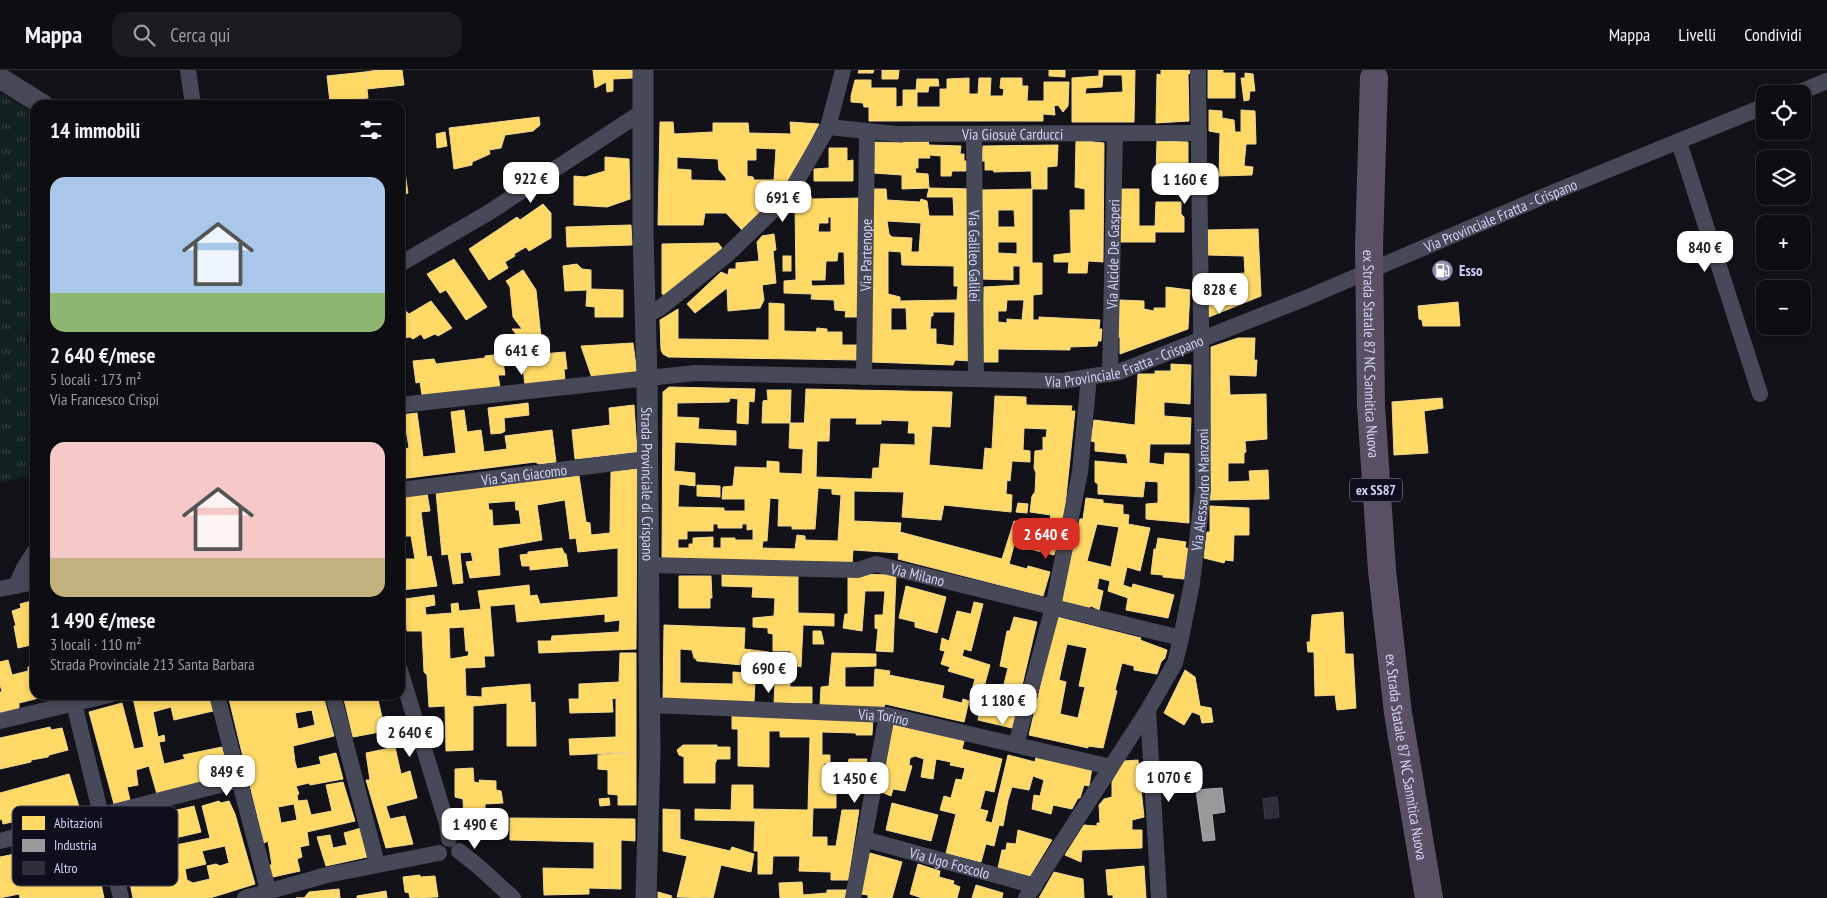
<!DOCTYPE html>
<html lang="it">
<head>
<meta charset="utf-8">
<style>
  :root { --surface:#0e0e12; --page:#1c1c20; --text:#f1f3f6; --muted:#9b9c9f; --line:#2e2e32; --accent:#d93025 }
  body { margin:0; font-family:"PT Sans Narrow",sans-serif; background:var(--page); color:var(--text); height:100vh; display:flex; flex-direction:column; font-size:19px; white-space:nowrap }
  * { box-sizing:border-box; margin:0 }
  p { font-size:16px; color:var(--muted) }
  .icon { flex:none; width:28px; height:28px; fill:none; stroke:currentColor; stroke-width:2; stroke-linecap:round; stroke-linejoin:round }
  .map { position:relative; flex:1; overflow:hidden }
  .side { position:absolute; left:30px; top:30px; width:375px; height:600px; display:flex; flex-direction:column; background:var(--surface); border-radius:15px; box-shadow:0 2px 8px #0003,0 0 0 1px var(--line) }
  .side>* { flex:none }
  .tools { position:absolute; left:1756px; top:15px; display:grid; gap:10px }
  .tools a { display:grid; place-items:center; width:55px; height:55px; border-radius:10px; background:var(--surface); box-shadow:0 2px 8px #0003,0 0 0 1px var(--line); font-size:25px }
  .price { position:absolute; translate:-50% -42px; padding:0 11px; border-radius:10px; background:#fff; color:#222; font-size:16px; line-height:32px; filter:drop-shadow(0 1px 2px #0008) }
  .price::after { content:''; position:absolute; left:50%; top:30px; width:15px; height:11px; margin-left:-8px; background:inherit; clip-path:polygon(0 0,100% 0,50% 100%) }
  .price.selected { background:var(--accent); color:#fff }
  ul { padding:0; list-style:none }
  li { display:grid; align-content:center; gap:10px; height:265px; padding:0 20px }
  li span { display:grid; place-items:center; height:155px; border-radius:15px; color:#555 }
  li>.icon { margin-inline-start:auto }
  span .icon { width:90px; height:90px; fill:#fffc; stroke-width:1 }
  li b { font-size:21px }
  h2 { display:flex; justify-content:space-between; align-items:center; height:60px; padding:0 20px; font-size:21px }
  header { display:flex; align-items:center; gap:30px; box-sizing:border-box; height:70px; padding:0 25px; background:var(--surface); border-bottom:1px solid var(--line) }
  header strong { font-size:24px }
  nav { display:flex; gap:28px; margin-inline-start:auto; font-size:18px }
  .search { width:350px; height:45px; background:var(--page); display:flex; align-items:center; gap:12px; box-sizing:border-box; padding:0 18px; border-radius:15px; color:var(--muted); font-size:19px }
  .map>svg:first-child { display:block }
</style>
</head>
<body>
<header>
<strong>Mappa</strong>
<div class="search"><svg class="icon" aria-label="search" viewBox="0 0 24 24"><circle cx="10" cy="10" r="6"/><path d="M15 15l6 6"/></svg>Cerca qui</div>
<nav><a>Mappa</a><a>Livelli</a><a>Condividi</a></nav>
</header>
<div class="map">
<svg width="1827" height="828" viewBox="0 0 1827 828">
  <defs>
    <pattern id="grass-tufts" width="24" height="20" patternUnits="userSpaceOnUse" patternTransform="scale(1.25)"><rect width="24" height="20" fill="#122220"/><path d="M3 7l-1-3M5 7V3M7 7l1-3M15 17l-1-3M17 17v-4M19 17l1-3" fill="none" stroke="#334141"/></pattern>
  </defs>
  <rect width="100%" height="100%" fill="#121218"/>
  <path fill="url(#grass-tufts)" d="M0 22 35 44V261L25 265 35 303V404L0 413Z"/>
  <g fill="#ffd966" stroke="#f1d792" fill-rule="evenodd">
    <path d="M378 0H402L404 15 367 19 365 2Z"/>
    <path d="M593 0H633V8L613 9V21L607 22 606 12 595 18Z"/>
    <path d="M859 0H874L873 3H858Z"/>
    <path d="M882 0H899L898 9H882Z"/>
    <path d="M1049 0H1065V7L1049 6Z"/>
    <path d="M1099 0H1135L1134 52H1072V8L1099 6ZM1103 5H1122L1123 22 1085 24 1086 18 1102 17Z"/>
    <path d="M1161 0H1191V3L1188 4 1189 51 1156 53 1157 4 1161 5Z"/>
    <path d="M1208 0H1223V3H1235V28H1208Z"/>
    <path d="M365 2 368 28 330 32 327 6Z"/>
    <path d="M1245 3 1253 4 1255 21H1250L1249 30 1244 31 1241 8H1245Z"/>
    <path d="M969 8V24H978L979 8H991L990 26H1003L1004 19 1000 18 1001 8H1022V16H1028L1027 31H1044V12H1069L1068 36 1063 42 1058 35 1054 36 1055 45 1043 44V51H869V37H864L863 33 851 32V26L855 10H871V18H896V37L903 36V20H916L917 9H938L939 16H929L928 22H917V37H940V19H947V9Z"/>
    <path d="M1209 40 1222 41V48L1234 50 1235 62H1241V40L1255 41 1256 74H1246L1244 96 1253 97 1252 105 1219 106 1220 63 1209 61Z"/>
    <path d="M539 47 540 55 533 61 505 65 501 78 489 80 490 84 472 92V95L454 99 449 58Z"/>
    <path d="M660 52H673L674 64 713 62V53H748L749 63 791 64 790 52 819 54 791 108 774 132 742 160 726 143H705L703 155H658ZM756 78 776 79 774 110H754L753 107 747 106V90H756ZM677 87 718 89 719 100 726 108V111L691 110V100L677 99Z"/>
    <path d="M445 62 447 76 437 78 436 64Z"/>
    <path d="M400 69 408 123 400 125Z"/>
    <path d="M903 70H928L929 75 961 76 960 84H964V91H967L966 101H952L951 106H941V86L929 85 930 88H918V98H915L916 103 928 104 929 118 902 119V105L873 103V72L903 73Z"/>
    <path d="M1076 70 1104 73 1103 192 1088 191 1087 203H1068L1069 192H1054V185L1071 183 1070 140H1085V119L1075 117Z"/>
    <path d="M1157 71 1188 72V106H1173V100H1156Z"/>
    <path d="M1058 75 1057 96 1047 97V119H1032L1031 101 994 102 993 100H985V91H982L983 76Z"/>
    <path d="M829 78H847V91L853 90V111H814V99L829 98Z"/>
    <path d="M605 87 629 89 630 129 607 137 574 135V106L585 107 605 101Z"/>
    <path d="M929 118 971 119V291L955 290 953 295 871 292V119H886L887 130 920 132 921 129 927 131 929 146H954L953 127H927ZM887 151 921 153 919 182H911L912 168 892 167 889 164ZM888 181 901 182 902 195 954 196V216H958L957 230 900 231V227L888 224ZM891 238H906L907 260H891ZM933 242H955L954 276 936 274V259H930L931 246H933Z"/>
    <path d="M1032 119V193H1042V224L1033 225V250H1039V247L1100 250 1099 259H1102L1101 271H1098L1097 276 1070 277V280L998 279V292H982L984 217 1020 215V196H1013V210L981 209 982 120ZM998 140H1014L1015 157H998ZM998 172H1017V184L998 183ZM1007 230H1024L1022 250 1007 249V253L998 252V241H1006Z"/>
    <path d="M1120 119H1139V156H1155L1156 132H1181V144L1184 147V162H1155V172H1119Z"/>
    <path d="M811 126 812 129 861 128V247H845L846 241 835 240 834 230 811 229 812 224 784 223V211L796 210 795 134 797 127ZM828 147H831V162H818L819 153H828ZM838 182H844L845 215 812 216 811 210H825L826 191H837Z"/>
    <path d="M543 134 551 143V168L529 181 526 177 514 184 515 186 505 192 508 198 489 210 469 179 517 147 520 150Z"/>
    <path d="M631 155 632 175 567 177 566 157Z"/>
    <path d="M1258 159 1261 226 1209 247 1206 244 1205 210 1218 205 1245 203 1244 186 1207 185V160Z"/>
    <path d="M774 164 776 180 773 181 776 213 762 215 764 230 760 238 728 241 727 218 695 243 687 234 721 202 728 205 729 199H736V193L759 191 757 172 762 166Z"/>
    <path d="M718 173 722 178 667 225 662 224V174Z"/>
    <rect x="783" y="186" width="8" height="15"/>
    <path d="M454 189 487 237 466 250 446 220 440 223 427 204Z"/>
    <path d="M577 194 582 199 591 200V219L623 220V247H595V237L586 236 587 220 565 221 563 196Z"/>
    <path d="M523 200 536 220 541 267 520 269 512 259H522L513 247 510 217 506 211Z"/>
    <path d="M1166 217 1190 220 1188 259 1120 284V267H1118L1120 230 1144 231V239L1154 241V238H1166Z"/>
    <path d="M431 231 452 258 438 266 435 264 424 269 421 264 413 269 410 267 400 268V239L402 238 409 244Z"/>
    <path d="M1458 232 1460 256H1423L1422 250 1419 249 1418 236Z"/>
    <path d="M769 233 784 234V261L816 262 817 258 827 259V262H842V275H861L860 290 668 287 663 284 661 280 660 250 678 239V269L769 270Z"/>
    <path d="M1238 268H1255L1254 290H1257L1256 306 1229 305 1230 325 1266 324 1267 369 1245 371 1246 382 1244 383V393H1228V412L1250 411 1249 401 1268 400 1269 429 1209 430 1211 372V277Z"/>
    <path d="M633 273 637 304 592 308 581 276Z"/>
    <path d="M565 282 567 299H564L565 311 525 315 523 298H520L519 286Z"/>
    <path d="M502 284 505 305H498L500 317 422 325 420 312 416 313 413 291 434 289 436 294 485 288V286Z"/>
    <path d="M1171 294 1191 295 1190 334 1164 332V346L1191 348 1190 374H1150L1149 393 1164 395 1165 383 1189 384V453L1146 449V434L1158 433V412L1145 411 1143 427 1098 424V414L1095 412V391L1128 394 1126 384 1095 381V372L1091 371 1094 350 1135 355 1138 304H1155V301H1171Z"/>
    <path d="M669 317 755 319 754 332 749 331 748 354 737 353 738 329 730 328 729 332 677 333V347L699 348 698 359 736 361V375L675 372 674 401 695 403V416L679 414 678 437 724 438V441H745V429H722L723 417 733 416 735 397 767 398V391L779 392V403L802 404 806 319 952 322 950 357 932 356 929 395 983 400 985 378 992 379 995 326 1026 327V335L1072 336 1071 341H1075L1064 446 1054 485 1014 475 1009 494 1027 499 1028 496 1050 502 1043 526 898 489 899 483 853 480 852 495 662 491 663 322ZM830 348H857L856 354H881V350L909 351 908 363H915V375L881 374 879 398H873L872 409 816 407 817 371H829ZM1024 358 1047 359 1046 368 1043 367V380L1035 381 1034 398 1036 403 1035 422 1032 426 1030 442 1051 445 1048 457 1042 456 1039 468 1023 464 1025 454 1014 451 1002 489 900 462 901 453 854 451V421L904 422 902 447 941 450 944 435 1011 442 1012 425 1006 424 1007 410 1010 411 1012 391 1030 392V381L1023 380ZM818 418 832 419V424L841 425 838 471 805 470V466L797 465 795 479 762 478 763 471H767L770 428 779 429 778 456H792V459H815ZM713 454H718V458H742V454H747V460L753 459V470H735V468H721V478H713V467L693 468V474H689V478H678V469H687V461H713Z"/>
    <path d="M767 320H791L790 353H762L763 331 768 330Z"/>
    <path d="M1442 328 1443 338 1424 341 1428 383 1394 385 1392 332Z"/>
    <path d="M528 333 529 345 504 348 505 361 502 363 491 364 488 338Z"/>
    <path d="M634 335 637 382 575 389 572 360 610 355 609 338Z"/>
    <path d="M464 340 467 362 481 360 484 382 507 379 505 366 552 360 556 392 539 394 535 392 400 409V390H404L403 379 409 378 406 359 400 360V345L417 343 423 387 456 383 451 342Z"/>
    <path d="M790 353H805L804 379 789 378Z"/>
    <path d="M637 399 636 579 539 583 538 571H551L552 566 619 562 620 550 605 552V544L517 552 515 534 490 536 494 586H484L485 597 465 598 466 626 482 627V618L530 614 531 633 535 632 536 676H507V633L473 636V680L446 681 445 636 429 637 427 605 424 602 422 561H407L405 529 434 525 435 535 425 537 426 545 452 543 451 534 458 533 459 541 481 539 478 521 529 515 530 526 537 525 540 534 618 527V478L578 482 576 468 570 469 565 430 537 435 542 470 498 478 500 505 470 508 466 492 473 491 471 482 460 483 463 513 453 514 448 484 442 485 436 422 579 406 586 452 590 453 591 465 610 463 611 402ZM515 431 516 440H519L521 454 493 456 492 440H489L488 433ZM464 557 466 581H469L468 586 450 589 449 558Z"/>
    <path d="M697 415 720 416V427L697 426Z"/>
    <path d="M427 423 430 441 421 442 427 487 431 486 437 516 402 520 400 511V467L404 489H415L411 466H402L400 426Z"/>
    <path d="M1086 428 1103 430V433L1123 435V444L1129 445 1128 454 1150 458 1140 501 1127 497 1123 515 1132 518 1133 514 1174 525 1168 548 1126 540 1128 528 1108 521 1110 511 1099 508 1097 519 1103 521 1099 540 1091 536 1088 539 1061 532 1080 449H1083ZM1097 454 1119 457 1111 497 1087 491Z"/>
    <path d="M1018 433 1028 434 1027 443 1016 442Z"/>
    <path d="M1210 436 1249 438V465H1234L1233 491 1225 490 1224 493 1204 488 1207 462H1210Z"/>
    <path d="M1158 468 1186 472 1185 477 1188 479 1184 509 1163 507V505L1151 504 1154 479H1156Z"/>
    <path d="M562 478 564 483 566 484 568 496 530 500V496H522L520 485 528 484V482Z"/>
    <path d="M722 502 798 505V543L834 544V556L803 555 801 597 790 594 791 581H773V564L768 563V558L753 557V548L774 546 775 528 752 527 753 517 722 516Z"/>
    <path d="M848 504 896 505 893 582 876 581 878 559 875 558V545H883L885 521H865L862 561 843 558 845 544H848Z"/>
    <path d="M679 506H711L712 528H710V538H679Z"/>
    <path d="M906 516 946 527 937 563 915 557V552L899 548Z"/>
    <path d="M35 530V574L18 578 14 556H16L12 541 21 538 20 534Z"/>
    <path d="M974 532 983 534 971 581 964 579 962 586 990 595 984 617 1002 622 1008 598 1000 596 1007 561H1010L1014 547 1037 552 1012 658 978 650 983 624 972 620 975 609 948 601 950 597 941 594 945 581 940 580 942 568 949 571 957 541 971 544Z"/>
    <path d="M1343 542 1345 584H1353L1356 638 1337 640 1335 625 1315 626 1314 582H1308L1307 572H1310L1312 545Z"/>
    <path d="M1057 547 1141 568 1140 570 1167 580 1165 588 1161 592 1157 604 1134 600V596L1122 593 1115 620 1117 621 1103 678 1088 676V678L1029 665ZM1067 574 1087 578 1079 616 1085 617 1078 648 1060 644 1066 612 1059 610Z"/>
    <path d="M664 555 745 558 744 579 769 582 768 594 756 595V592L744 590 743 595 697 591 696 589 694 588 692 580 680 579V613L733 614V602L747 603V610L755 611 754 632 663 629Z"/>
    <path d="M813 561H821L824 574H813Z"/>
    <path d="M620 583H636V682L570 685 569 669 616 667V628L612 629 613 642 570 643 569 629H579V614L619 612Z"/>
    <path d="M832 583 876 584V596L845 597V617H874L875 599 890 601 889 605 944 616 942 628 962 633 963 629 969 631 964 652 885 634 884 637 820 636 821 617 829 616Z"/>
    <path d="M8 590 12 605 28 601V597H31V593L35 592V625H51L19 633V638L0 643V622H2L0 614V592Z"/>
    <path d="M1185 600 1195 607 1200 636 1211 638 1213 652 1202 653 1200 645 1192 642 1184 655 1164 643Z"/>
    <path d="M775 610H790V617H812V633H774Z"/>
    <path d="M147 625H209L213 641 174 650 171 637 153 642 158 667 164 665 165 671 159 672 164 694 185 689 183 685 222 677 229 708 157 724 149 696 136 700 138 715 127 717 130 730 114 734 89 642 122 633 134 679 144 677 133 628Z"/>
    <path d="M228 625H290L292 630 307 627V625H323L334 666 293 676 295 692 297 699 321 694 319 687 336 683 343 709 310 715 309 713 296 716 299 724 297 725 298 731 307 730 311 745 332 741 326 715 343 712 355 751 307 762 309 775 300 777 302 787 297 789 300 801 273 807 268 795H272L268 771 264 773ZM312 640 315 655 298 659 295 643ZM294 734 297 750 281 753 278 737Z"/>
    <path d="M343 625H377L385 661 353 667Z"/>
    <path d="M732 644 873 647 872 665H856V663L822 662V685H830V694L824 693V722H836V738H813L812 767H827V776H836L842 740H859L848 810H831V802L799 801 800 786H773L772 804H758V781H754L755 751 695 750V739L731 740 732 715H753V739L808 740 810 667H780V661H769V697L738 696V659H732Z"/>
    <path d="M893 655 964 671 962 679 1002 689 994 722 985 720 980 739 988 741 985 751 992 753 998 727 1008 730 1003 756 999 755 994 776 986 774 981 792 946 783 956 744 940 740 944 726 951 728 956 709 962 710 965 698 950 695 951 692 936 689 933 709 921 707 924 689 915 686 910 688 909 695 912 696 905 721 893 719 891 726 879 721Z"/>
    <path d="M50 657 51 660 62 658 68 680 49 685 48 687 31 690V692L0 699V668Z"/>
    <path d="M683 675H717V677H730V689H717L715 694V713H684V687L679 685 677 680Z"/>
    <path d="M395 677 401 704 410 701 417 728 386 736 390 749 405 746 413 774 386 778 366 710H370L366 683Z"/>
    <path d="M636 682V735H618V725L608 724V700L598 699V685Z"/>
    <path d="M1008 685 1035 692 1036 687 1092 698 1089 716 1084 715 1080 728H1078L1072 739 1053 735 1051 744 1032 739 1034 725 1040 726 1044 710 1033 706 1029 720 1012 717 1008 730 998 727Z"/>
    <path d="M849 689H867L864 705H846Z"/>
    <path d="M1138 690 1144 747 1132 750V760H1142V778L1082 780 1081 792 1065 785 1084 755 1097 756V753H1100L1099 735 1104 729 1112 727V712L1124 691Z"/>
    <path d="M473 698 474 712 480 713 479 710 496 711V720L501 721 503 733 485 734V752H464L463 729 455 727V699Z"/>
    <path d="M69 704 79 737 3 754 2 749 0 750V723Z"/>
    <path d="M609 728 610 735 600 736 599 729Z"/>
    <path d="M219 731 221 733 229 731 235 744 255 814 210 828H133L129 808 171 800 168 789 174 787 171 776 210 768 202 736ZM225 776 229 793 220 796 216 794 207 796 210 809 193 813 187 810 185 799 206 794 202 781Z"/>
    <path d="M892 733 938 745 931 771 886 760Z"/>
    <path d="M194 736 201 762 162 771V773L150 777V780L130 784 123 764 156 754 159 755 166 753 164 743Z"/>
    <path d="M663 739 680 740V769L730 781 732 777 754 784 751 802 721 795 713 828 677 827 687 786 663 781Z"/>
    <path d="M510 748 635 749V771L621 770V819L589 818V824L544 825 543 798 594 799V772L510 770Z"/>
    <path d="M361 758 367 787 326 796 317 767 330 765 333 778 347 775 344 763Z"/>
    <path d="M1018 760 1052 770 1030 806 998 798 1002 780H1006L1007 773 1016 774Z"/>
    <path d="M35 780 42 805 94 794 95 800H98L104 828H20L19 824 0 828V787Z"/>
    <path d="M870 783 902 792 892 828H868V825L861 824Z"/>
    <path d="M918 794 940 801 939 807 954 811 953 814 960 817 957 828H922L910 824Z"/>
    <path d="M1144 796 1146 828H1113V825H1108L1106 800Z"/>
    <path d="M1054 802 1083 809 1084 828H1039Z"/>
    <path d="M420 805V807L435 806 438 827 410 828 409 823 405 822 403 807Z"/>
    <path d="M802 812 803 825 827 823V820H847L845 828H780L779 813Z"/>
    <path d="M976 815 1003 823 1002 828H972Z"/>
    <path d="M339 819 340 828H296H304L309 822Z"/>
    <path d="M386 821 387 828H357V826Z"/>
    <path d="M658 822 672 826 671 828H658Z"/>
  </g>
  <path fill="#999" stroke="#a9aab6" d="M1222 718 1225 742 1212 744 1215 770 1203 771 1196 720Z"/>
  <path fill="#2f2f3a" stroke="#3c3d4b" d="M1277 727 1279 747 1265 749 1263 729Z"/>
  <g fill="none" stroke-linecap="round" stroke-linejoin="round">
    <g stroke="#484958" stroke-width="16">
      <path d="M188 0 193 35"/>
      <path d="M1795 24 1827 11"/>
      <path id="s1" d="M828 57 896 64 1199 63"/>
      <path id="s2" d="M974 64 976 309"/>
      <path d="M1679 72 1760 324"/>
      <path d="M400 194 488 143 642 42"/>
      <path d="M646 245 660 238 728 184 788 126 828 57 843 0"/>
      <path id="s3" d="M1110 304 1115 63"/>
      <path id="s4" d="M864 307 867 61"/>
      <path id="s5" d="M400 335 695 303 1063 311 1119 302 1306 228 1549 124 1765 36"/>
      <path id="s6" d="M400 420 647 389"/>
      <path id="s7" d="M649 495 858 500 876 494 1181 568"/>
      <path d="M16 516 24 498 35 481"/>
      <path d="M0 519 35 512"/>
      <path d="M400 600 447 754 449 769"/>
      <path d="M72 625 121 828"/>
      <path d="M217 625 268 820"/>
      <path d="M333 625 377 794"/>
      <path id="s8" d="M650 635 887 645 1111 697"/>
      <path d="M1148 640 1159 828"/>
      <path d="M0 651 109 625"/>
      <path d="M1016 675 1053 537 1080 402 1089 307"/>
      <path id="s9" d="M864 769 1035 816"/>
      <path d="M0 771 239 710"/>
      <path d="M459 781 479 797 513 828"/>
      <path d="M245 828 327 805 439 783"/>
      <path d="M853 828 887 645"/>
      <path id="s10" d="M1026 828 1148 640 1175 593 1181 568 1192 513 1203 420 1198 0"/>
    </g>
    <g stroke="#484958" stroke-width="21">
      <path id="s11" d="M643 0V163L647 308 650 684 646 828"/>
      <path d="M0 8 43 35"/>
    </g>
    <path stroke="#5a5064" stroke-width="28" id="s12" d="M1374 8 1369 177 1371 336 1382 500 1398 643 1429 828"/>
  </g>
  <defs>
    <symbol id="fuel-disc" viewBox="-11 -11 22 22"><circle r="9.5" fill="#8d8faa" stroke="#0e0e1c"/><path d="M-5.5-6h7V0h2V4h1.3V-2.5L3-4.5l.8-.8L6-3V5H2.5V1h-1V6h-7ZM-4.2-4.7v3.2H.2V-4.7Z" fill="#fff"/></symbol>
  </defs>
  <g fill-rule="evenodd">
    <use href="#fuel-disc" x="1430" y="188" width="25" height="25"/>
  </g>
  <g text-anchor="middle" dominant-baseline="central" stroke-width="5" stroke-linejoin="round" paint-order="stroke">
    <rect fill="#0e0e1c" stroke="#9597b7" stroke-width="1" x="1350" y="408.5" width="52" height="23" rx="4"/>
    <g font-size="14" font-weight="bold" fill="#cfd2f9">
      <text x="1376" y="420">ex SS87</text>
    </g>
    <g font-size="15" fill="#cfd2f9" stroke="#0e0e1c">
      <text stroke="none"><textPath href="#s1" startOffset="185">Via Giosuè Carducci</textPath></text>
      <text stroke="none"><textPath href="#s5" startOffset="1134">Via Provinciale Fratta - Crispano</textPath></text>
      <text stroke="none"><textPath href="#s3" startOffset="120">Via Alcide De Gasperi</textPath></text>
      <text stroke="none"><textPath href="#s4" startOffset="122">Via Partenope</textPath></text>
      <text stroke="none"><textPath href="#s2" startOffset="122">Via Galileo Galilei</textPath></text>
      <text stroke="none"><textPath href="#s12" startOffset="276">ex Strada Statale 87 NC Sannitica Nuova</textPath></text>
      <text stroke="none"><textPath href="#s5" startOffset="729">Via Provinciale Fratta - Crispano</textPath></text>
      <text stroke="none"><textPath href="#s6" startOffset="125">Via San Giacomo</textPath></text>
      <text stroke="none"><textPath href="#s11" startOffset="414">Strada Provinciale di Crispano</textPath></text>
      <text stroke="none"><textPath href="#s10" startOffset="454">Via Alessandro Manzoni</textPath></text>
      <text stroke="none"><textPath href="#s7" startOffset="271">Via Milano</textPath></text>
      <text stroke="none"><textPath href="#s8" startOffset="234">Via Torino</textPath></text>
      <text stroke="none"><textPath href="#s12" startOffset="681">ex Strada Statale 87 NC Sannitica Nuova</textPath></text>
      <text stroke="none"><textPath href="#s9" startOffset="89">Via Ugo Foscolo</textPath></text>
    </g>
    <g font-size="15" font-weight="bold" fill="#cfd2f9" stroke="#0e0e1c" text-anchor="start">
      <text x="1459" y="200">Esso</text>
    </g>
  </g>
  <rect x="12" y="736" width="166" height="80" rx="8" fill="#0e0e1c" stroke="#48495e" stroke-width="1"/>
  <rect x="22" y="746" width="23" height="14" fill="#ffd966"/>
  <rect x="22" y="769" width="23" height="13" fill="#999"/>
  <rect x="22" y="791" width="23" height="14" fill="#2f2f3a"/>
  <g font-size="14" fill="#cfd2f9">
    <text x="54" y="758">Abitazioni</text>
    <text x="54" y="780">Industria</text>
    <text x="54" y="803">Altro</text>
  </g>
</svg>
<div class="tools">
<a><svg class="icon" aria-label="locate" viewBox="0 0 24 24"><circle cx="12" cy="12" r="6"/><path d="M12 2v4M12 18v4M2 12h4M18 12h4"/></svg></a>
<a><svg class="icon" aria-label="layers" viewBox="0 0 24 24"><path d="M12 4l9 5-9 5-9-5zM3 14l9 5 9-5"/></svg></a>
<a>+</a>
<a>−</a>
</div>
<b class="price" style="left:531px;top:134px">922 €</b>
<b class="price" style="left:1185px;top:135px">1 160 €</b>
<b class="price" style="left:783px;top:153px">691 €</b>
<b class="price" style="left:1705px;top:203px">840 €</b>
<b class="price" style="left:1220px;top:245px">828 €</b>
<b class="price" style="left:522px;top:306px">641 €</b>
<b class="price selected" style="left:1046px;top:490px">2 640 €</b>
<b class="price" style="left:769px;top:624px">690 €</b>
<b class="price" style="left:1003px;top:656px">1 180 €</b>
<b class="price" style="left:410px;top:688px">2 640 €</b>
<b class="price" style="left:227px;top:727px">849 €</b>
<b class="price" style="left:1169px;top:733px">1 070 €</b>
<b class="price" style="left:855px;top:734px">1 450 €</b>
<b class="price" style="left:475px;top:780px">1 490 €</b>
<section class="side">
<h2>14 immobili<svg class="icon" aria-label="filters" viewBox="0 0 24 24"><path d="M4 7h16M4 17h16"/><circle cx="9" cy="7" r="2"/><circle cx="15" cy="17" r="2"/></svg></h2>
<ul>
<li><span style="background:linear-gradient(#a9c7e8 75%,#8fb573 0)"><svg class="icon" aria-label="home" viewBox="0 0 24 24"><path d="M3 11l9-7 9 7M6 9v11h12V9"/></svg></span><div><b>2 640 €/mese</b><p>5 locali · 173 m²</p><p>Via Francesco Crispi</p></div></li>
<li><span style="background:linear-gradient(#f6c9c9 75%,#c2b280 0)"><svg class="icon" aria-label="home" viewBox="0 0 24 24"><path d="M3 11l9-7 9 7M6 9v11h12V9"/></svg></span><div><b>1 490 €/mese</b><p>3 locali · 110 m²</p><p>Strada Provinciale 213 Santa Barbara</p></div></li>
</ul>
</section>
</div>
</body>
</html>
